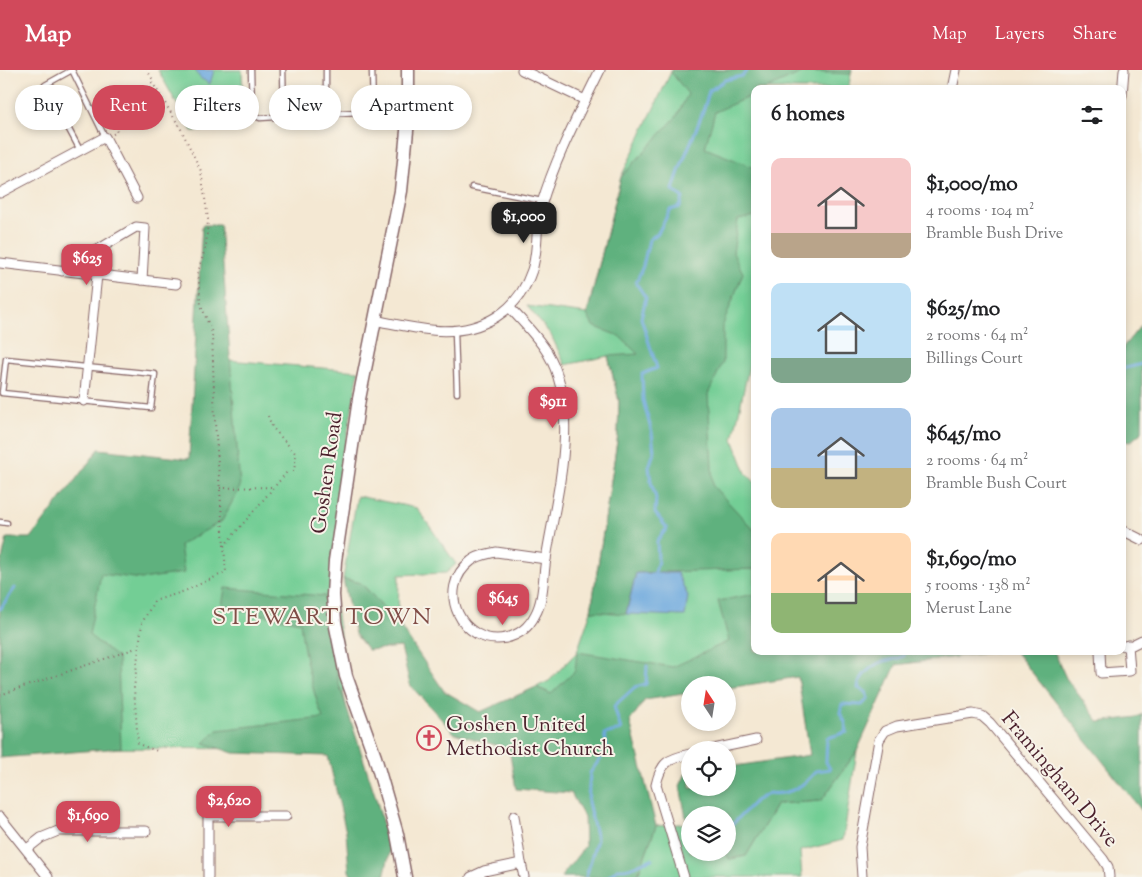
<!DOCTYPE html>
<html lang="en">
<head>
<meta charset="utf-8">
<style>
  :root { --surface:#fff; --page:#f6f6f6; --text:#202124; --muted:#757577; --accent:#d1495b }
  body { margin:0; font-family:"Sorts Mill Goudy",serif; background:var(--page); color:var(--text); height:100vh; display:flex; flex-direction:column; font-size:19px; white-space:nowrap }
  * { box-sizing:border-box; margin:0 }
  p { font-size:16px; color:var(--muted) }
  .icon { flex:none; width:28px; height:28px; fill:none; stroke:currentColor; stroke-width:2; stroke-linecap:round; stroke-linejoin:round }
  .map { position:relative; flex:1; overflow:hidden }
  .side { position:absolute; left:751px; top:15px; width:375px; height:570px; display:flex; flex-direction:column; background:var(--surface); border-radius:10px; box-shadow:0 2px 8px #0003 }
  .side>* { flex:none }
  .guide { position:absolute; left:15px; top:15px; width:475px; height:45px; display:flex; gap:10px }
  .needle { width:32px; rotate:348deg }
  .tools { position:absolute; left:681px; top:606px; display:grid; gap:10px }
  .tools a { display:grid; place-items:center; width:55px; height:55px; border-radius:50%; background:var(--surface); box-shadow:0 2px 8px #0003; font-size:25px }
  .price { position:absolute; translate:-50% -42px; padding:0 11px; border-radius:10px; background:var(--accent); color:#fff; font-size:16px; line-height:32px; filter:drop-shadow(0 1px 2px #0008) }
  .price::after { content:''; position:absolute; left:50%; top:30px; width:15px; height:11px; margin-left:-8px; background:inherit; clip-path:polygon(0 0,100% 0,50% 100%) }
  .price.active { background:#222; color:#fff }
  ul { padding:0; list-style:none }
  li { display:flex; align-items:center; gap:15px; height:125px; padding:0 20px }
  li span { display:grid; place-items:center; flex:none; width:140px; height:100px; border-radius:10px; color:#555 }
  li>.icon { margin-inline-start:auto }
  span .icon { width:60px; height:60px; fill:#fffc; stroke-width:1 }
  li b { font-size:21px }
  h2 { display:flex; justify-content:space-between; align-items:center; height:60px; padding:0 20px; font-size:21px }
  .chip { padding:0 18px; border-radius:22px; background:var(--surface); box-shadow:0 2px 8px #0003; font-size:18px; line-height:45px }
  .chip.active { background:var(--accent); color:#fff }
  header { display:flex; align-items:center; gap:30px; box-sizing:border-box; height:70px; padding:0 25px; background:var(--accent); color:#fff }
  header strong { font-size:24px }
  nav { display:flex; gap:28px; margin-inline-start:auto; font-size:18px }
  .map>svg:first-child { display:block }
</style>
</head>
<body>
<header>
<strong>Map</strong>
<nav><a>Map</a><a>Layers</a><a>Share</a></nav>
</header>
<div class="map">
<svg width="1142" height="807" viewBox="0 0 1142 807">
  <rect width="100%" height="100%" fill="#f7f3e8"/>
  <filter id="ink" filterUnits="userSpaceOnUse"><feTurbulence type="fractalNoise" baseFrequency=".02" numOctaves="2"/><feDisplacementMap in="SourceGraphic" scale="10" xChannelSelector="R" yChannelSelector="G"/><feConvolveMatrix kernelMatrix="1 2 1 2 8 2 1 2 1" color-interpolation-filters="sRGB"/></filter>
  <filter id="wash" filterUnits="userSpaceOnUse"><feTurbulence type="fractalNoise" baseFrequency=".0096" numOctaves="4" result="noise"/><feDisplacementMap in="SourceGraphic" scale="20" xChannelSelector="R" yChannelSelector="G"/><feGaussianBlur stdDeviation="1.12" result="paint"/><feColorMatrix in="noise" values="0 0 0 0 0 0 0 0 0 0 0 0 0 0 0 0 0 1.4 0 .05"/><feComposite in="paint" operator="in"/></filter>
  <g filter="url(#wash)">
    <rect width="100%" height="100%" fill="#f4e8d3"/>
    <g fill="#73ce95" stroke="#5e7660">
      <path d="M158 0H242L244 59 192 61Z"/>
      <path d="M672 0H852L848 19H755V269L733 369 746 403 755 412V462L739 499H755V524L745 526 755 581 728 615H690L550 642V623L536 617 549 611 577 582 591 541 618 365 619 331 608 286 565 295 551 265 527 236 587 244 621 107Z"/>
      <path d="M227 290 359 301 339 411 346 412 332 514 349 620 343 621 356 679 0 678V529L234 407Z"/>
      <path d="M357 426 417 438 456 494 446 503 399 505 398 553 361 513 343 509Z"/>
      <path d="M857 681 843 770 800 781 802 807H637L656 756 690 753V782L726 783 730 789 746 786 777 734 821 731Z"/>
    </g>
    <g fill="#5eb17e" stroke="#546854">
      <path d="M672 0H852L851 4 803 2 766 19H755V24L715 42 705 78 755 98V146L738 150 733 183 743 203 723 255V292L708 324 713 416 755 461V499L636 503 626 544 591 541 618 365 619 331 608 286 638 284 619 266 593 256 587 245 621 107 676 47 688 24 671 2Z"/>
      <path d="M202 155H220L240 417 222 451 180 475 184 503 142 509 101 504 89 565 118 588 121 678 0 688V498L7 468H31L99 379 189 389Z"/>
      <path d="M1142 254V362L1130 372 1123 371V277Z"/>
      <path d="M343 509 361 513 398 553 444 621 480 642 536 617 551 624 575 601 577 582 673 597 729 571 718 531 755 524V581H1001L896 595 857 681 821 731 777 734 746 786 729 789 726 783 728 745H690V753H687L680 716 686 703H690V718H728V697L810 685 798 607 728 618V615H690V623L645 630 630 651 656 756 637 807H561L585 776 584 747 571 723 516 719 509 679 454 663 410 615 401 577 368 580 355 564Z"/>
      <path d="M225 518 325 526 327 555 339 614 376 728 390 781 384 807H352L349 801 346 762 328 686 233 683 204 673 217 660 323 648C311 617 304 586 300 552L222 537Z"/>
      <path d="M1015 581H1054L1066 608 1099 652 1137 647 1142 644V741Z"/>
    </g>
    <g fill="#6da9de" stroke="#5c6484">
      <path d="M195 0H214L210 14 200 8Z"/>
      <path d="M636 503H677L688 526 685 546 626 544Z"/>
    </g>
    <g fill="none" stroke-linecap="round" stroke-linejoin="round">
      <g stroke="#6da9de" stroke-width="3">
        <path d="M1122 299 1142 294"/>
        <path d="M655 503 658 490 657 471 667 458 655 443 656 428 651 412 649 397 654 382 652 363 643 330 642 304 657 298 641 248 646 228 636 213 643 196 649 170 658 163 670 140 680 137 683 128 673 120C682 86 701 56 709 21L725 10 742 6 748 0"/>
        <path d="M0 539 15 518"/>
        <path d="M728 759 755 731 769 723C789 726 804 716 816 701L830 699 826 692 827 668 847 662 845 652 840 643 842 634 862 635 868 629 866 622 858 618C859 606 873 594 885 591 892 589 897 590 904 586V581"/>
        <path d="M586 807 597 769 588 732 590 703 605 682 607 676 604 664 621 660 614 636 635 617 646 614 647 596"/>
        <path d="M608 807 617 799C632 800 638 793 652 789"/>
      </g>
    </g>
  </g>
  <g filter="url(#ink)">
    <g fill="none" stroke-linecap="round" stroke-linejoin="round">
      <defs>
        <g id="lane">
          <path d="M251 0 252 40 255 46 260 48 407 39"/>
          <path d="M283 0 284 47"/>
          <path d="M326 0V44"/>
          <path d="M372 0 373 41"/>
          <path d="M80 80 45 15 72 0 105 67"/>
          <path d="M472 117 542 131"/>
          <path d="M455 262 457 323"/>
          <path d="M6 289 155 304 151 338 2 323Z"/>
          <path d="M0 452 7 453"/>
        </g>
        <g id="street">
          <path d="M522 0 585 30"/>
          <path d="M952 19 956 0"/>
          <path d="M1122 25 1124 0"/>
          <path d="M0 123 105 67 137 128"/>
          <path d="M0 193 176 214"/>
          <path d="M62 201 136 157 145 158 142 210"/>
          <path d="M510 238C523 252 537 266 547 282 582 340 556 426 546 489"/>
          <path d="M374 250C416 258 457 271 496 247 514 236 525 221 532 200 539 179 535 157 541 136 555 89 578 45 600 0"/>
          <path d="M84 331 97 205"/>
          <path d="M1122 460 1142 470"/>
          <path d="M496 482 546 489C543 506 544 530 535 545 529 557 519 565 506 568 462 577 434 519 471 491 478 485 488 484 496 482Z"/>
          <path d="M1124 576 1132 575 1142 570"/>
          <path d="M1100 581 1101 603 1130 601 1128 575"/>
          <path d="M709 680 756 670"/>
          <path d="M0 747 48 807"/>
          <path d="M27 779 41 768 58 761H146"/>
          <path d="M521 793 524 807"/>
          <path d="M208 807V746H286"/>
          <path d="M471 807 484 801 521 793 514 746"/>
          <path d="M684 807 656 715C661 692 668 689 690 684"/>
          <path d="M862 807 860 777 879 670 885 661 897 656 973 644 982 646 990 653 1103 789 1108 797 1109 807"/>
        </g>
        <path id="secondary" d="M405 807 397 764 375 687 346 606 335 552 333 525 335 491 359 329 401 121 408 51V0"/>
      </defs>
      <use href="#lane" stroke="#866566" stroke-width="7"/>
      <use href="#street" stroke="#866566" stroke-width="11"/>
      <use href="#secondary" stroke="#866566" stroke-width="15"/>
      <g stroke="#866566" stroke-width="2" stroke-dasharray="1 4" stroke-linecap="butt">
        <path d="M152 12 181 59 201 101 208 149 206 176 198 202 201 235 212 263 215 353 226 502 185 521 154 531 142 553 134 618 138 674 157 681"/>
        <path d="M113 64 117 62 112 52 143 36 153 10 147 0"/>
        <path d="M268 346 272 357 296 384 294 402"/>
        <path d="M220 418 274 417"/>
        <path d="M224 476 287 402"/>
        <path d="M0 625 139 577"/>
      </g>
      <use href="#lane" stroke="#fff" stroke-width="4.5"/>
      <use href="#street" stroke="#fff" stroke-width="9"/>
      <use href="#secondary" stroke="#fff" stroke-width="12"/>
    </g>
  </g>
  <defs>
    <symbol id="church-ring" viewBox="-11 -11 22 22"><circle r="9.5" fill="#f7f3e8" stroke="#d1495b" stroke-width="1.5"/><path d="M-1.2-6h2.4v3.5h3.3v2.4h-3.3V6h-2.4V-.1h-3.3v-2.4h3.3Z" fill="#d1495b"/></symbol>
  </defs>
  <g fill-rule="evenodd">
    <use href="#church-ring" x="415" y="654" width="28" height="28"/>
  </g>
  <g text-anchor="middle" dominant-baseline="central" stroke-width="4" stroke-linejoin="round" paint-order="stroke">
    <g font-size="21" fill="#4a1f2b" stroke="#f7f3e8">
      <text transform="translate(328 403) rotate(-82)">Goshen Road</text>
      <text transform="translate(1059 710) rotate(50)">Framingham Drive</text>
    </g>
    <g font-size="21" fill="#4a1f2b" stroke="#f7f3e8" text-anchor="start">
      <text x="446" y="656">Goshen United<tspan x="446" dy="24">Methodist Church</tspan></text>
    </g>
    <g font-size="24" letter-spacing="1" fill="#814d47" stroke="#f7f3e8">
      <text x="322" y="548">STEWART TOWN</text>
    </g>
  </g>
</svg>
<div class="tools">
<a><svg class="needle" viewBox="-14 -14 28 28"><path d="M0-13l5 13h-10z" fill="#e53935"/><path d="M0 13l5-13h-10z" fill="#757577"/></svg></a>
<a><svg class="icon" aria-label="locate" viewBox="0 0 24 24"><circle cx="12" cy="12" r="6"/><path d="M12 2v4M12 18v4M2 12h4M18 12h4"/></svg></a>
<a><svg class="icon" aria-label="layers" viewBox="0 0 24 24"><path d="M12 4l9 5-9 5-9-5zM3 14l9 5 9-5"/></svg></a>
</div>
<b class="price active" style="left:524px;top:174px">$1,000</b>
<b class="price" style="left:87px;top:216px">$625</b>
<b class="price" style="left:553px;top:359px">$911</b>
<b class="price" style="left:503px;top:556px">$645</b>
<b class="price" style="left:229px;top:758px">$2,620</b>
<b class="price" style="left:88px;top:773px">$1,690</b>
<div class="guide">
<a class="chip">Buy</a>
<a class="chip active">Rent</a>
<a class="chip">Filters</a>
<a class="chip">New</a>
<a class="chip">Apartment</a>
</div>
<section class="side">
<h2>6 homes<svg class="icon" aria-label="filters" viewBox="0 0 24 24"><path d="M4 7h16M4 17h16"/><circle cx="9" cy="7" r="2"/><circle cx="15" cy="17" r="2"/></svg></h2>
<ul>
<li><span style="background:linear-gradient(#f6c9c9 75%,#b9a48a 0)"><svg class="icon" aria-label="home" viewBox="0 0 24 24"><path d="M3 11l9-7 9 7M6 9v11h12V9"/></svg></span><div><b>$1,000/mo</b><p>4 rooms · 104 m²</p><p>Bramble Bush Drive</p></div></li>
<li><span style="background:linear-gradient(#bfe0f5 75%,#7fa58c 0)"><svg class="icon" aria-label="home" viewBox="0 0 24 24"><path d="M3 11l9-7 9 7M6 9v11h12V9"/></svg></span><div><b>$625/mo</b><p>2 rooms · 64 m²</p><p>Billings Court</p></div></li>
<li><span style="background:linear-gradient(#a9c7e8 60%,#c2b280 0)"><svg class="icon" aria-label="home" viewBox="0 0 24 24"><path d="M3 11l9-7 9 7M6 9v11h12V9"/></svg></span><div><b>$645/mo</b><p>2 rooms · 64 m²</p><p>Bramble Bush Court</p></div></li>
<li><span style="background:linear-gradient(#ffd9b3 60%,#8fb573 0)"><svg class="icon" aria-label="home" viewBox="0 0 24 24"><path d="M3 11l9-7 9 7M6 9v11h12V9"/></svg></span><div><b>$1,690/mo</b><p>5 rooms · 138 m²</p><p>Merust Lane</p></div></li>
</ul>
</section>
</div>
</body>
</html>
